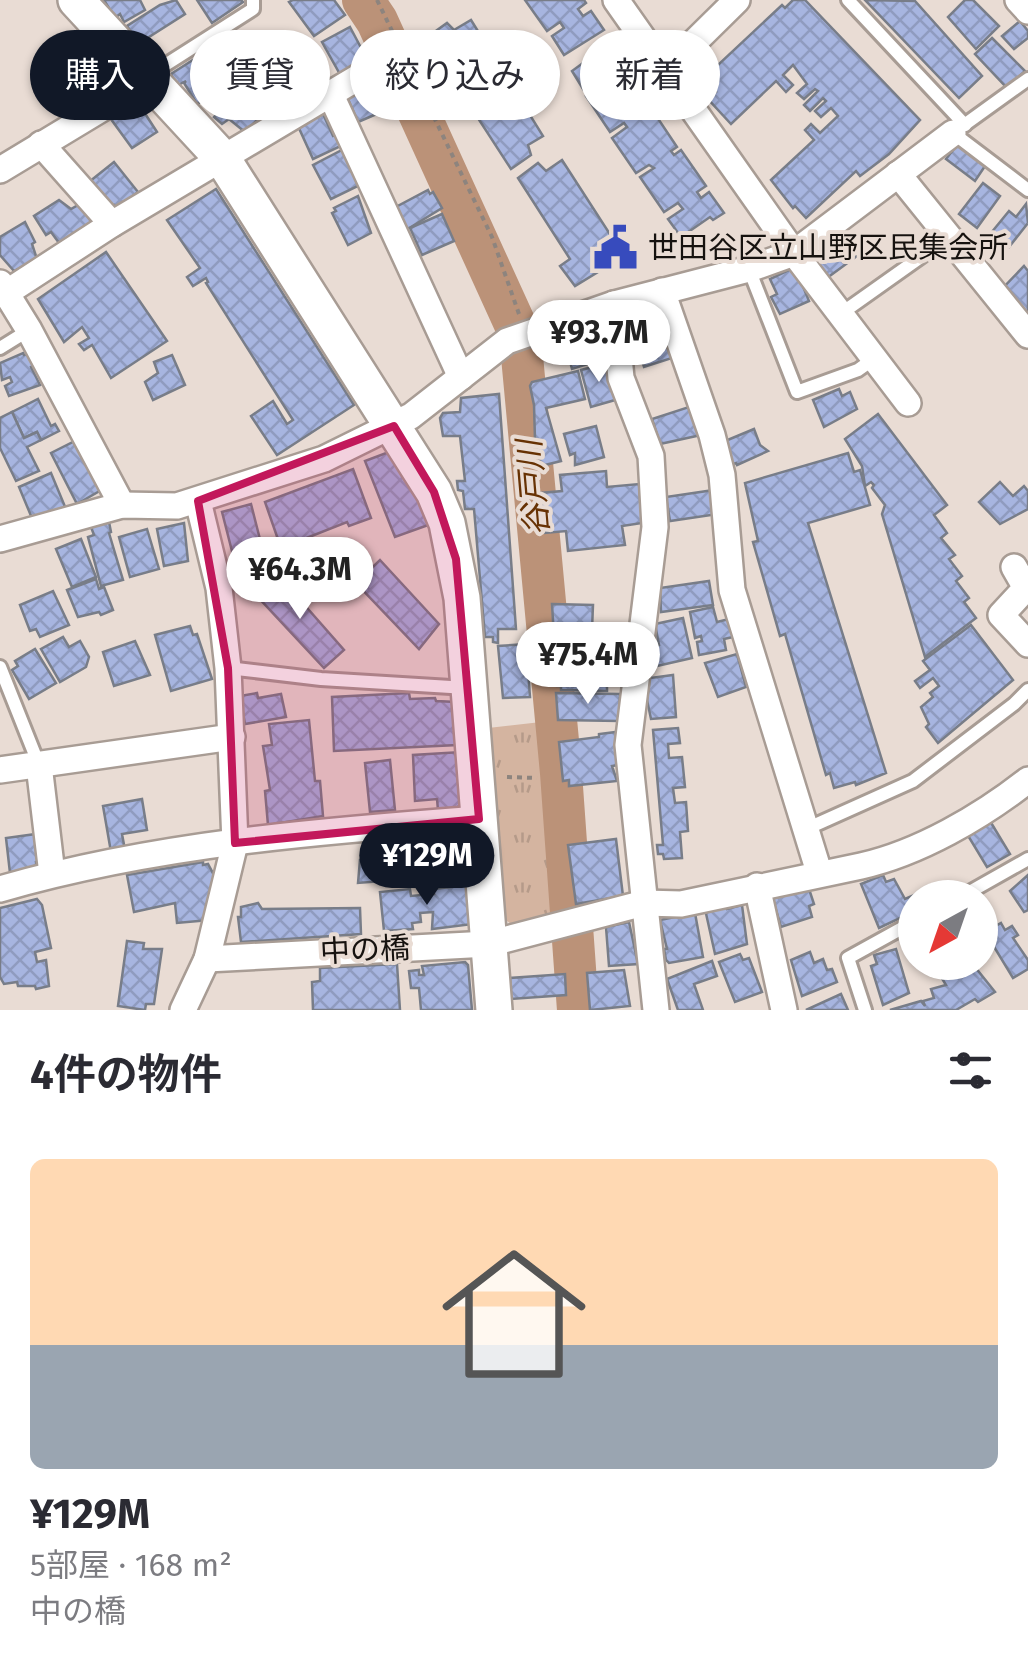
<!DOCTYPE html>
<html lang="ja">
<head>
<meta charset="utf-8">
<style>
  :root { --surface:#fff; --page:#f2f2f3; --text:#2b2b33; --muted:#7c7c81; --accent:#111827 }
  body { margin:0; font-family:"Fira Sans","Noto Sans JP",sans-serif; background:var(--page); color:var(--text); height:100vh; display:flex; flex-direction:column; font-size:38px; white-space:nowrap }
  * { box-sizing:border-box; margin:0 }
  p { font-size:32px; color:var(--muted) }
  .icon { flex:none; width:55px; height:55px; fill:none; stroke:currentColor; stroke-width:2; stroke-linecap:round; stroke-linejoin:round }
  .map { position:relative; height:1010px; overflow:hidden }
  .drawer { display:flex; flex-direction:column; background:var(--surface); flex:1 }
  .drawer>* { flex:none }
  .guide { position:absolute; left:30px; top:30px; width:970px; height:90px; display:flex; gap:20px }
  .needle { width:65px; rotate:220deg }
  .tools { position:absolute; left:898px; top:880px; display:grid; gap:20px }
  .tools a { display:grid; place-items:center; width:100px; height:100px; border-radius:50%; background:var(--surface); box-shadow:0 2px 8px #0004; font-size:50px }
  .price { position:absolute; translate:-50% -85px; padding:0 22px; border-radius:35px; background:#fff; color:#222; font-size:32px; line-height:65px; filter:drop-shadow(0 2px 5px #0008) }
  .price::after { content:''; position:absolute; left:50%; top:60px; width:30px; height:22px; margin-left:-15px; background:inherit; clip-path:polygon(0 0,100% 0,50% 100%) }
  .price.on { background:var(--accent); color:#fff }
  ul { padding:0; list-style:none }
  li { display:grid; align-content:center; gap:20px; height:530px; padding:0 30px }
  li span { display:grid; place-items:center; height:310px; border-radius:15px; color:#555 }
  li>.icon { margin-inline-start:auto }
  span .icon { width:180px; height:180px; fill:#fffc; stroke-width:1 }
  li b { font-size:42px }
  h2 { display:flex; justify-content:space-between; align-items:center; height:120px; padding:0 30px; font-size:42px }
  .tag { padding:0 35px; border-radius:45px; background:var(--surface); box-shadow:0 2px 8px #0004; font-size:35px; line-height:90px }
  .tag.on { background:var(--accent); color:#fff }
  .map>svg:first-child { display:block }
</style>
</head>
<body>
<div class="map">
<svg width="1028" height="1010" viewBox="0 0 1028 1010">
  <defs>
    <pattern id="park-tufts" width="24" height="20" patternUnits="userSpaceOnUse" patternTransform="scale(2.5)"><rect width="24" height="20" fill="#d4b4a0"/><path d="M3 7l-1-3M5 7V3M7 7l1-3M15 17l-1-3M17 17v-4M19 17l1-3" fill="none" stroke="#b59a89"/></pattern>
    <pattern id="building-cross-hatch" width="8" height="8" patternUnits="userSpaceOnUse" patternTransform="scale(2.5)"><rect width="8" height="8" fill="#a7b5e0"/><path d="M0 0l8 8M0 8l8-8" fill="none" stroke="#8f9bbf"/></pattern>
  </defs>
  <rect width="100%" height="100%" fill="#e9dcd4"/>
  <path fill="url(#park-tufts)" d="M541 722 560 914 516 927 504 919 488 728Z"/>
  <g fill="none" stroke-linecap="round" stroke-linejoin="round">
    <path stroke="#bb9278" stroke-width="42" d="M363 0 377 21 520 335 561 773 578 1010"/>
  </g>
  <g fill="url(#building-cross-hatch)" stroke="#787d88" stroke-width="2.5">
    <path d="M104 0H140L145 10 124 22 120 14 115 18Z"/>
    <path d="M176 0 185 14 138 44 127 26 160 5Z"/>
    <path d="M197 0H241L243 2 212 23Z"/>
    <path d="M293 0H334L345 15 314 36 289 2Z"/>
    <path d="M525 0H584L586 3 578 9 583 16 591 11 604 30 564 55 552 36 564 28 560 22 547 31Z"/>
    <path d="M793 0H805L920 120 889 154 860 176 856 171 806 218 795 206 793 208 771 180 814 140 805 130 811 124 820 133 838 116 831 108 821 117 815 111 826 101 823 98 810 111 804 105 818 91 815 89 804 99 797 93 807 84 793 65 783 75 793 85 786 92 776 81 731 124 708 99 716 92 703 79 782 5 785 8Z"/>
    <path d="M865 0 915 1 982 76 959 98Z"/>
    <path d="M965 0H973L999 26 976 49 948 17Z"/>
    <path d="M471 20 543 136 528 145 531 155 511 169 426 38 447 23 454 30Z"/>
    <path d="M1020 21 1028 31V38L1014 49 1002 36Z"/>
    <path d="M350 27 368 61 341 76 322 42Z"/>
    <path d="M992 38 1025 71 1007 88 975 54Z"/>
    <path d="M609 44 623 65 615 70 619 75 627 69 652 105 644 111 647 116 653 111 677 147 671 151 674 155 681 150 706 186 697 192 701 198 709 192 724 213 713 220 710 217 681 237 668 219 683 209 678 203 664 212 640 177 654 168 649 165 636 173 612 138 627 127 624 123 610 132 586 96 599 87 595 81 583 89 572 71Z"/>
    <path d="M210 49 218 63 211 67 224 89 197 104 184 83 186 81 176 86 171 74Z"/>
    <path d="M383 81 395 106 358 122 347 97Z"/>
    <path d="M238 89 263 114 245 132 229 119 222 124 214 117Z"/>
    <path d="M141 95 150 108 144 112 157 132 132 148 108 115Z"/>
    <path d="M323 114 333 136 338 134 343 145 313 159 298 126Z"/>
    <path d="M957 145 985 166 975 181 946 159Z"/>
    <path d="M342 150 360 185 331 199 313 165Z"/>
    <path d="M562 160 624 256 575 286 560 266 570 259 518 178 538 163 546 171Z"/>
    <path d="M114 162 138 192 117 209 114 205 110 208 89 182Z"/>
    <path d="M983 183 1000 196 977 228 959 214Z"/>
    <path d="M216 189 354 405 277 455 251 416 273 401 287 424 293 420 206 283 208 282 206 278 193 286 187 277 200 268 167 220Z"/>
    <path d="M428 190 430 194 433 192 442 208 406 230 394 208Z"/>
    <path d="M358 196 371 233 348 245 332 213 336 211 334 208Z"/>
    <path d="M59 200 71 209 80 204 94 226 62 247 51 232 46 235 34 216Z"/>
    <path d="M1026 204 1028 223 1009 247 991 233 1009 211 1016 217Z"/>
    <path d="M442 214 454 241 422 255 410 228Z"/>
    <path d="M25 222 35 242 32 244 37 259 14 271 0 255V237Z"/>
    <path d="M840 232 857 256 827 278 812 258 817 254 815 251Z"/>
    <path d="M106 252 167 341 111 378 92 345 84 350 79 344 89 338 82 327 64 342 38 299Z"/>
    <path d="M1024 266 1028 271V313L1023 317 1000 291Z"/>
    <path d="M795 267 809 301 780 314 771 297 777 294 770 279Z"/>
    <path d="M656 310 672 358 644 367 630 319Z"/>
    <path d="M597 330 607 358 572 369 564 339Z"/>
    <path d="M23 353 24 355 30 353 36 364 31 367 40 385 9 396 5 386 12 382 10 377 2 380 0 363Z"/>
    <path d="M172 355 185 385 153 400 145 382 158 373 154 362Z"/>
    <path d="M608 363 615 400 591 407 581 370Z"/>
    <path d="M578 371 585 399 546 408 561 461 541 466 535 440 534 405 530 386 532 382Z"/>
    <path d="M839 389 842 396 850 392 857 409 824 427 813 400Z"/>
    <path d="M499 394 516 629H498V643L493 642V637H485L474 509H465L463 491 458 490 457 481H465L460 436H443L440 418 443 413 460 412 461 398Z"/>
    <path d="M38 399 51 426 55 424 59 431 41 440 37 432 24 438 12 412Z"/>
    <path d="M695 405 701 435 660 444 652 419Z"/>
    <path d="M12 412 24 438 37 432 41 440 27 447 39 471 16 481 0 448V418Z"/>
    <path d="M878 414 947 505 934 515 947 533 941 538 955 555 949 559 962 576 956 581 969 598 964 602 976 618 925 657 882 514 885 505 872 488 874 485 871 482 865 486 862 466 845 439Z"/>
    <path d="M596 426 604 457 575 465V453L570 455 564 434Z"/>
    <path d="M754 429 760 445 768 451 737 465 736 463 727 466 718 444Z"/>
    <path d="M77 440 103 489 77 504 51 453Z"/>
    <path d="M394 450 431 524 395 537 365 461Z"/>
    <path d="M848 453 854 472 860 470 870 505 808 523 886 773 856 785 855 782 834 788 830 773 826 775 785 634 780 636 753 542 758 541 745 483Z"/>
    <path d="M353 469 371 518 349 526 347 522 281 548 265 502Z"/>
    <path d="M606 471 607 487 639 484 642 523 622 526 625 545 568 551 566 531 545 533 540 493 562 491 560 475Z"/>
    <path d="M51 473 66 509 34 523 19 487Z"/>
    <path d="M1000 482 1013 496 1024 486 1028 491V509L1000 524 979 502Z"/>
    <path d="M714 490 718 514 670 521 666 497Z"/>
    <path d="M251 504 264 555 235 563 222 512Z"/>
    <path d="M109 522 111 532 109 533 123 580 101 586 88 537 94 535 91 527Z"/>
    <path d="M184 523 188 561 164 566 157 529Z"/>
    <path d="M147 529 159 569 130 577 119 537Z"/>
    <path d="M81 539 96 577 72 587 56 549Z"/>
    <path d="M380 560 439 624 419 649 356 583Z"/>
    <path d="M275 577 292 595 294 593 344 650 324 668 256 595Z"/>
    <path d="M96 579 99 589 104 587 113 610 101 615 99 612 78 617 67 590Z"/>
    <path d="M709 581 713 605 661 612 660 588Z"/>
    <path d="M53 591 69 625 40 637 36 629 30 631 20 605Z"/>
    <path d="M552 604 593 605 592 630 625 631 623 674H607V691L561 690V686H557Z"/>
    <path d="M713 607 717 622 729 619 733 637 724 639 726 650 699 655 697 642 702 641 701 636 695 638 690 612Z"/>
    <path d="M683 618 692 658 657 666 652 647 659 645 655 624Z"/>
    <path d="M971 625 1013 680 938 743 926 727 929 724 921 707 933 697 930 693 939 686 933 678 920 688 915 681 930 670 923 661Z"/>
    <path d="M190 626 193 635 197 634 212 679 171 691 155 635Z"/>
    <path d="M63 637 69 647 80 641 89 657 86 667 60 682 41 649Z"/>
    <path d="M135 641 150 675 114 686 103 652Z"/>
    <path d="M526 644 530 697 503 698 498 646Z"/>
    <path d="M35 649 56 683 29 699 12 670 18 666 15 661Z"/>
    <path d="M737 654 746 687 718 697 705 663Z"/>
    <path d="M673 675 676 717 651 719 647 700 650 678Z"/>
    <path d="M257 693 258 698 281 694 286 717 245 724 240 696Z"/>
    <path d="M409 693 410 699 435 698 436 701 456 702 457 745 334 751 332 697Z"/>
    <path d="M556 693 620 694 619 721 558 720Z"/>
    <path d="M309 720 315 781H320L323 816 268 825 265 791 270 790 263 746 272 745 269 724Z"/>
    <path d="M678 728 680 743 668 744 669 758 682 757 685 787 673 788 675 803 686 802 688 831 680 832 682 858 664 859 663 854H658L657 845H663L653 730Z"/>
    <path d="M616 732 619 765 612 766 617 781 569 786V780L563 781 559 742 599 737V734Z"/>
    <path d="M461 752 463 801 457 808 438 810 437 799 415 801 413 755Z"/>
    <path d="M390 760 395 810 370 812 365 763Z"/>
    <path d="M142 799 147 830 122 834 125 850 111 852 103 806Z"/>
    <path d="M990 821 1010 854 987 867 967 834Z"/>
    <path d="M36 834 40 861 36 862 37 869 10 873 6 838Z"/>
    <path d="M465 838 471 874 358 883 360 860 394 857 393 842Z"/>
    <path d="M616 839 623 896 576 904 568 845Z"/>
    <path d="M203 862V865L208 864 215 877 209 920 177 923 175 903 134 912 127 875Z"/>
    <path d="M883 875 886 882 894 879 905 899 914 895 915 911 879 928 861 884Z"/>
    <path d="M1028 875V910L1024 912 1010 891Z"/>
    <path d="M469 885 473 924 432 929 433 912 420 913 421 922 412 923 413 929 384 931 380 892 410 889 411 896 434 894 433 889Z"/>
    <path d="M809 889 814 904 809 906 812 917 781 927 772 896Z"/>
    <path d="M37 899 42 905 51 948 35 952 37 962 46 960 49 986 36 989 35 986H18L17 982 4 984 0 977V908Z"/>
    <path d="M258 903 262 909 360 908 361 934 241 942 238 917H241V907Z"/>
    <path d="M726 905 727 909 742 905 747 944 715 954 705 909Z"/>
    <path d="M695 913 703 957 669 963 666 960 664 949H667L660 920Z"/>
    <path d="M629 922 638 964 609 966 606 927Z"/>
    <path d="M1001 923 1005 930 1012 926 1018 935 1013 938 1028 960V969L1013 978 985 932Z"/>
    <path d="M127 941 144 943 143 949H162L154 1004H146L145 1010 118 1006Z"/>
    <path d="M896 949 909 993 883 1005 871 966 877 964 874 955Z"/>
    <path d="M810 952 814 963 823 959 827 970 832 969 837 982 802 996 791 960Z"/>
    <path d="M740 954 743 960 749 958 762 992 735 1002 719 962Z"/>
    <path d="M712 961 717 976 694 984 703 1010H678L667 979Z"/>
    <path d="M465 962 468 965 472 1010H421L419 988H411L409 971 419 970V975H424L422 966Z"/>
    <path d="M951 962H971L995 992 978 1002 975 999 956 1010H890L921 1001 925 1006 923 1001 934 998 931 989 946 985 940 975Z"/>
    <path d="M397 964 400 1010H313L312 982 320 981V968Z"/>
    <path d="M624 970 630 1006 590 1010 587 973Z"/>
    <path d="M565 974 566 995 511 999 510 978Z"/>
    <path d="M841 994 848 1010H806Z"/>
  </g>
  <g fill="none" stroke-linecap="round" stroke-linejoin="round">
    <defs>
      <g id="lane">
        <path d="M848 0 965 125"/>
        <path d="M150 78 162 67 253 9V0"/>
        <path d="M1028 79 953 133 1028 190"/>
        <path d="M749 269 797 392 858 370 872 360"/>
        <path d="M839 315 949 237"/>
        <path d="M0 348 29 330"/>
        <path d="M0 667 39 765"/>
        <path d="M228 668 321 679 467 688"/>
        <path d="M806 829 913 781 1014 704 1028 690"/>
        <path d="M959 898 1028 859"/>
        <path d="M865 1010 848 958 915 921"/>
      </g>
      <g id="street">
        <path d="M616 0 794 253 908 403"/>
        <path d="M1018 0 1028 11"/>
        <path d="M664 72 737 0"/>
        <path d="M330 93 461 377"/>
        <path d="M41 144 112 224"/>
        <path d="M0 170 149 80"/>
        <path d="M898 174 1028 335"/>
        <path d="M0 283 29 330 122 505"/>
        <path d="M662 291 712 435 722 475 732 590 819 872"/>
        <path d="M6 293 112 224 374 68"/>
        <path d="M614 304 621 378 651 456 655 527 628 745 656 1010"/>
        <path d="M0 539 122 505 177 506 324 459 411 416 507 341 614 304 749 269 794 253 953 133"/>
        <path d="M1014 567 1026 588 1001 615 1028 644"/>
        <path d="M39 765 52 874"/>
        <path d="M0 770 232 737"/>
        <path d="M757 886 784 1010"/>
        <path d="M0 889C155 844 319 831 479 819"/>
        <path d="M207 959 488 944 644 903 681 904 861 866C919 853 981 817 1028 780"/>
        <path d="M183 1010 207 959 235 843 228 668 219 588 198 501"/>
      </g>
      <path id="secondary" d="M76 0 222 158 434 492 447 523 462 598 494 1010"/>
    </defs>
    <use href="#lane" stroke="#a89c94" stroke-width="18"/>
    <use href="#street" stroke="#a89c94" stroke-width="30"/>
    <use href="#secondary" stroke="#a89c94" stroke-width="40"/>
    <g stroke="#8d847e" stroke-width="4" stroke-dasharray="5 5" stroke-linecap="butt">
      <path d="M377 0 492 237 519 314"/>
      <path d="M507 777 537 778"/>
    </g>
    <use href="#lane" stroke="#fff" stroke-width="12"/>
    <use href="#street" stroke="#fff" stroke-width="25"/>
    <use href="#secondary" stroke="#fff" stroke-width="35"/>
  </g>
  <path fill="#c2185b" fill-opacity="0.2" stroke="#c2185b" stroke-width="8" stroke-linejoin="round" d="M394 426 434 492 456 559 479 819 235 843 228 668 198 501Z"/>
  <defs>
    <symbol id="civic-bare" viewBox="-9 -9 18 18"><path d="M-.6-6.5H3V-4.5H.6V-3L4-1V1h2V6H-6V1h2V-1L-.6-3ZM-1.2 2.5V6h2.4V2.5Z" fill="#374bbd" stroke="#e9dcd4" stroke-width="2.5" paint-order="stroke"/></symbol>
  </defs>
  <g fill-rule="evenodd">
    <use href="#civic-bare" x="584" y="216" width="63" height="63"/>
  </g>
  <g text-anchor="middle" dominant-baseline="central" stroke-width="8" stroke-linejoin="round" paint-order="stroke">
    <g font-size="30" fill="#16120f" stroke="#e9dcd4" text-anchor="start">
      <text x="648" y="248">世田谷区立山野区民集会所</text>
    </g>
    <g font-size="30" fill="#16120f" stroke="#e9dcd4">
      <text transform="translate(365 950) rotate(-3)">中の橋</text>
    </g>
    <g font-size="32" font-style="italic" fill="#673204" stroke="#e9dcd4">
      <text transform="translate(533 488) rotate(-95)">谷戸川</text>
    </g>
  </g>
</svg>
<div class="tools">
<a><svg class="needle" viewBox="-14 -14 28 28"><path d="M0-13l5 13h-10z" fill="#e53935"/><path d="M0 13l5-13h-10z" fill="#7c7c81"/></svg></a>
</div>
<b class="price" style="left:599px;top:385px">¥93.7M</b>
<b class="price" style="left:300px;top:622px">¥64.3M</b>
<b class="price" style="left:588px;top:707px">¥75.4M</b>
<b class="price on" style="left:427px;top:908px">¥129M</b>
<div class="guide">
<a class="tag on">購入</a>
<a class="tag">賃貸</a>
<a class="tag">絞り込み</a>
<a class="tag">新着</a>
</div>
</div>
<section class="drawer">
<h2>4件の物件<svg class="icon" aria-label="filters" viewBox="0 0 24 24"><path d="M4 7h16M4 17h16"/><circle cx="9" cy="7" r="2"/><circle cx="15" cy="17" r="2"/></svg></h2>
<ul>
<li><span style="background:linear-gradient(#ffd9b3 60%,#9aa5b1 0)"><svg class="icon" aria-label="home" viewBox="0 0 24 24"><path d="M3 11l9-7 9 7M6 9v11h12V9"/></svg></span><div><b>¥129M</b><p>5部屋 · 168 m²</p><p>中の橋</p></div></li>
</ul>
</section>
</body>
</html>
